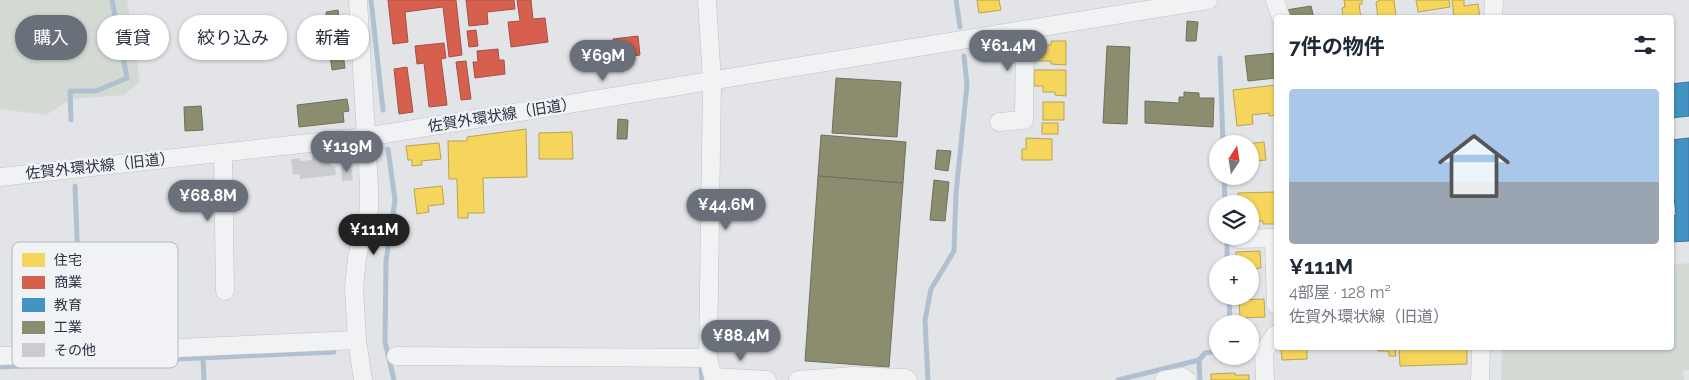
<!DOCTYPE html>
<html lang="ja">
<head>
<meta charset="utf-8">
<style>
  :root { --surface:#fff; --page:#f2f2f3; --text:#1f2937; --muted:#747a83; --line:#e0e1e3; --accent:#6a707a }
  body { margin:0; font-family:Raleway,"Noto Sans JP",sans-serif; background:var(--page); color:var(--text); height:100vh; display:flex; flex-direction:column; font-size:19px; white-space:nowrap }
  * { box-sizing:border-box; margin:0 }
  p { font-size:16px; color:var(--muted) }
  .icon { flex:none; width:28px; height:28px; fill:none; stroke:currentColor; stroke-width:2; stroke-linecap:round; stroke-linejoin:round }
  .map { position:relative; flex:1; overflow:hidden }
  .details { position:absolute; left:1274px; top:15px; width:400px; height:335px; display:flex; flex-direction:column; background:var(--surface); border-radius:5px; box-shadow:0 1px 4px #0004 }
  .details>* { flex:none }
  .top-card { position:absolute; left:15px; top:15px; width:475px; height:45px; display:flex; gap:10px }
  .needle { width:32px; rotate:12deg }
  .tools { position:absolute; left:1209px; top:135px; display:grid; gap:10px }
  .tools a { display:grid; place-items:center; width:50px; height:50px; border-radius:50%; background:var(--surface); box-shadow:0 1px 4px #0004; font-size:25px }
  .price { position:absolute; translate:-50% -42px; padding:0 11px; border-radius:18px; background:var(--accent); color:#fff; font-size:16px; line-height:32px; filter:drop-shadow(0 1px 2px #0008) }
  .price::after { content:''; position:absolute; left:50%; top:30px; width:15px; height:11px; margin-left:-8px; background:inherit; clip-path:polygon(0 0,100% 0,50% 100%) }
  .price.active { background:#222; color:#fff }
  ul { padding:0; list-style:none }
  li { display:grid; align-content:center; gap:10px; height:265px; padding:0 15px }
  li+li { border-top:1px solid var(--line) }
  li span { display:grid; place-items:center; height:155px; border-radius:5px; color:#555 }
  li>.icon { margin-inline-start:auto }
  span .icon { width:90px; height:90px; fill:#fffc; stroke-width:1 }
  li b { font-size:21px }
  h2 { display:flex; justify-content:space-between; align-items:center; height:60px; padding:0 15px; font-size:21px }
  .pill { padding:0 18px; border-radius:22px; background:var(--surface); box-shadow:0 1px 4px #0004; font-size:18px; line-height:45px }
  .pill.active { background:var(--accent); color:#fff }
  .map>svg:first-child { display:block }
</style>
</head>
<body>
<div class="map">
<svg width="1689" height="380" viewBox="0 0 1689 380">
  <rect width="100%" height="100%" fill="#e2e4e7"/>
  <g fill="#d3dad3">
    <path d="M0 0H127L140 82 124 95 71 99 46 115 0 109Z"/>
    <path d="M1689 263V370H1683L1684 380H1501L1502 348H1671V265Z"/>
  </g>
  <g fill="#f6d55c" stroke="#b8a454">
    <path d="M977 0H999L1001 10 979 13Z"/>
    <path d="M1344 0H1362V4H1359L1361 18H1343L1342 8 1345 7Z"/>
    <path d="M1379 0H1394L1396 17 1378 18 1376 2 1379 1Z"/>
    <path d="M1416 0H1449L1450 7 1418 12Z"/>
    <path d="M1452 0H1464V6L1478 4 1480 18H1454Z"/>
    <path d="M1051 41H1066V65L1051 64V61H1033V45H1051Z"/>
    <path d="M1034 70H1066V96L1055 95V92H1043V86H1034Z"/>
    <path d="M1276 85V115L1269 116V113L1252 115 1253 124 1237 126 1233 90Z"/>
    <rect x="1043" y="102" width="21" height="18"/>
    <rect x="1042" y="123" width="16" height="11"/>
    <path d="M526 129 527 177 483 178 484 213H468V218H458L457 179H449L448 141H467V137Z"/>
    <path d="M572 132 573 159H539V133Z"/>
    <path d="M1026 138 1052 139V160H1022V149H1026Z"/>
    <path d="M1264 142 1266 160 1255 161 1254 159H1250V144H1245Z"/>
    <path d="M439 143 441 159 421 161 422 165 412 166V160H408L406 146Z"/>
    <path d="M442 186 444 204 428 206 429 212 417 214 414 189Z"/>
    <path d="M1276 192V224H1263V221H1250V204H1238V193Z"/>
    <path d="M1260 251 1261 268 1250 269V264H1237L1236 252Z"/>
    <path d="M1264 299 1265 317 1240 318 1239 300Z"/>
    <path d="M1281 348H1307V359L1282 360Z"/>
    <path d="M1378 348H1395L1396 356H1389V351H1378Z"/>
    <path d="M1399 348H1467V364L1400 366Z"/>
    <path d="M1235 373V375H1249V380H1211V374Z"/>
  </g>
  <g fill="#d6604d" stroke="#a25249">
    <path d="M388 0H456L462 55 449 57 443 7 405 12 408 42 393 44Z"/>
    <path d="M466 0H514L515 9 487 12 488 24 469 26Z"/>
    <path d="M517 0H531L533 19 545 18 548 42 511 47 508 22 520 21Z"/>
    <path d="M476 30 478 46 469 47 467 31Z"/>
    <path d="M638 36 640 55 616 58 613 39Z"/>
    <path d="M444 43 446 58 441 59 447 105 429 107 424 63 417 64 415 46Z"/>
    <path d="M498 49 499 60H504L505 74 475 78 473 62H478L477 51Z"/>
    <path d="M466 61 471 99 461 100 456 62Z"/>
    <path d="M407 67 413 112 399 114 394 69Z"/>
  </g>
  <g fill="#4393c3" stroke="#3b769c">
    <path d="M1689 82V116L1671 118V84Z"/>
    <path d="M1689 138V241L1671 242V216L1676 215 1671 168V140Z"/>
  </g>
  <g fill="#8c8c6e" stroke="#6e7160">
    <path d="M1311 6 1314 18H1288L1286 10Z"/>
    <path d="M338 10 341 33 328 34 326 12Z"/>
    <path d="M1187 21 1198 22 1196 41H1186Z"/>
    <path d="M342 46 345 68 332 70 329 47Z"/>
    <path d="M1107 46 1130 47 1127 124 1103 123Z"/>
    <path d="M1276 53V78L1248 81 1245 56Z"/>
    <path d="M836 78 901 82 897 137 832 133Z"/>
    <path d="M1184 92 1199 93V98H1214L1213 127 1145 123V101L1179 103V97H1184Z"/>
    <path d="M347 99 349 111 343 112 344 122 299 127 297 105Z"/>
    <path d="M201 106 203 130 185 131 184 107Z"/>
    <path d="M618 119 628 120 627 139H617Z"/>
    <path d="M821 135 906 142 903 183 818 176Z"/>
    <path d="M937 150 951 151 948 171 935 169Z"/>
    <path d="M818 176 903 183 889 367 805 361Z"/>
    <path d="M934 180 949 182 945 221 930 220Z"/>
  </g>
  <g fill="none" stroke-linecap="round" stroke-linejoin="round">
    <g stroke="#b1c0d1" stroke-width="5">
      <path d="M371 0 383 110"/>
      <path d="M956 0 960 27"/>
      <path d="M1220 58 1223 144"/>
      <path d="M71 120 70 91H96L127 78 112 0"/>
      <path d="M388 149 395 200 386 261 385 342 394 380"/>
      <path d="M1224 176 1225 204"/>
      <path d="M75 186 81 341"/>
      <path d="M1227 236V264"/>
      <path d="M1229 296 1230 324"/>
      <path d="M203 359 204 380"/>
      <path d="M1199 360 1205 353 1218 351"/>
      <path d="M0 367 334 352"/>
      <path d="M701 370 702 380"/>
      <path d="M928 380 925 320 931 289 954 251 956 193 967 85 964 56"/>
      <path d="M1118 380 1199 360 1200 380"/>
    </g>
  </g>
  <g fill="#cacccf">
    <path d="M330 154 331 166H335L336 175 300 179 299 174 293 175 291 159 300 158V161L312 160V156Z"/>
    <path d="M351 165 353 180 342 181 341 167Z"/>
  </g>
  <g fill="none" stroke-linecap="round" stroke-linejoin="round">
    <defs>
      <g id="minor">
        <path d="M358 0 369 185V210L357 258 354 288 357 340 363 380"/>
        <path d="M707 0 712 81 708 358 714 380"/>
        <path d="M1275 0 1281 18"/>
        <path d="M1493 18 1494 0"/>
        <path d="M999 122 1024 120 1025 30"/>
        <path d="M223 153 225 291"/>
        <path d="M0 177 365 137 1208 0"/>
        <path d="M1238 239 1276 238"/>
        <path d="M1274 239 1276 305"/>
        <path d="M0 356 357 340"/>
        <path d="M396 356 708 358"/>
        <path d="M713 377 767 380"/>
        <path d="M798 380 853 376 905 378 908 380"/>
        <path d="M1164 380 1182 377 1187 380"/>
        <path d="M1265 380 1264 351 1276 334"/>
        <path d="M1480 380 1481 348"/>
      </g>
    </defs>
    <use href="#minor" stroke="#c0c2c5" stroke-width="19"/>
    <use href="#minor" stroke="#f1f2f4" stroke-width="18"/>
  </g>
  <g text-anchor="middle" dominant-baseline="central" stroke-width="5" stroke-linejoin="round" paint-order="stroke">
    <g font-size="15" fill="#293140" stroke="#f0f2f6">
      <text transform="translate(502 115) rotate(-9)">佐賀外環状線（旧道）</text>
      <text transform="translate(100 166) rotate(-6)">佐賀外環状線（旧道）</text>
    </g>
  </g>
  <rect x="12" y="242" width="166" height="126" rx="8" fill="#f0f2f6" stroke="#b4b8bf" stroke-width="1"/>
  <rect x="22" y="253" width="23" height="14" fill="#f6d55c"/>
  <rect x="22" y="276" width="23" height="13" fill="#d6604d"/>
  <rect x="22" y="298" width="23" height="14" fill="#4393c3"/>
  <rect x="22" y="321" width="23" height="13" fill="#8c8c6e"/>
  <rect x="22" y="343" width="23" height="14" fill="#cacccf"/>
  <g font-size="14" fill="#293140">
    <text x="54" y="265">住宅</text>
    <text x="54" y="287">商業</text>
    <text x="54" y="310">教育</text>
    <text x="54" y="332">工業</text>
    <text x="54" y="355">その他</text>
  </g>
</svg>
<div class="tools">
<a><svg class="needle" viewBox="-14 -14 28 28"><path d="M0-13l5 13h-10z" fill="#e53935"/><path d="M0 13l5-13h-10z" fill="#747a83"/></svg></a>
<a><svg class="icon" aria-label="layers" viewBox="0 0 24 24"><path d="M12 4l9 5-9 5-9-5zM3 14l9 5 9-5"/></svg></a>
<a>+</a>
<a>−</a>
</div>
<b class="price" style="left:1008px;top:72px">¥61.4M</b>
<b class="price" style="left:603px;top:82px">¥69M</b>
<b class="price" style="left:347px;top:173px">¥119M</b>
<b class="price" style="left:208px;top:222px">¥68.8M</b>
<b class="price" style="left:726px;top:231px">¥44.6M</b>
<b class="price active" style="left:374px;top:256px">¥111M</b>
<b class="price" style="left:741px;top:362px">¥88.4M</b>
<div class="top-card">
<a class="pill active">購入</a>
<a class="pill">賃貸</a>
<a class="pill">絞り込み</a>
<a class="pill">新着</a>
</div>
<section class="details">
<h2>7件の物件<svg class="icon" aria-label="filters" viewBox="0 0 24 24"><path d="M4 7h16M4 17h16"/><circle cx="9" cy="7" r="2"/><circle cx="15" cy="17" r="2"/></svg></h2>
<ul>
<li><span style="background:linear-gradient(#a9c7e8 60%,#9aa5b1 0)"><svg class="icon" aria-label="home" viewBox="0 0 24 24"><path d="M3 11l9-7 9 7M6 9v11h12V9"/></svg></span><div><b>¥111M</b><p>4部屋 · 128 m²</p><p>佐賀外環状線（旧道）</p></div></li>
</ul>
</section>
</div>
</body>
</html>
